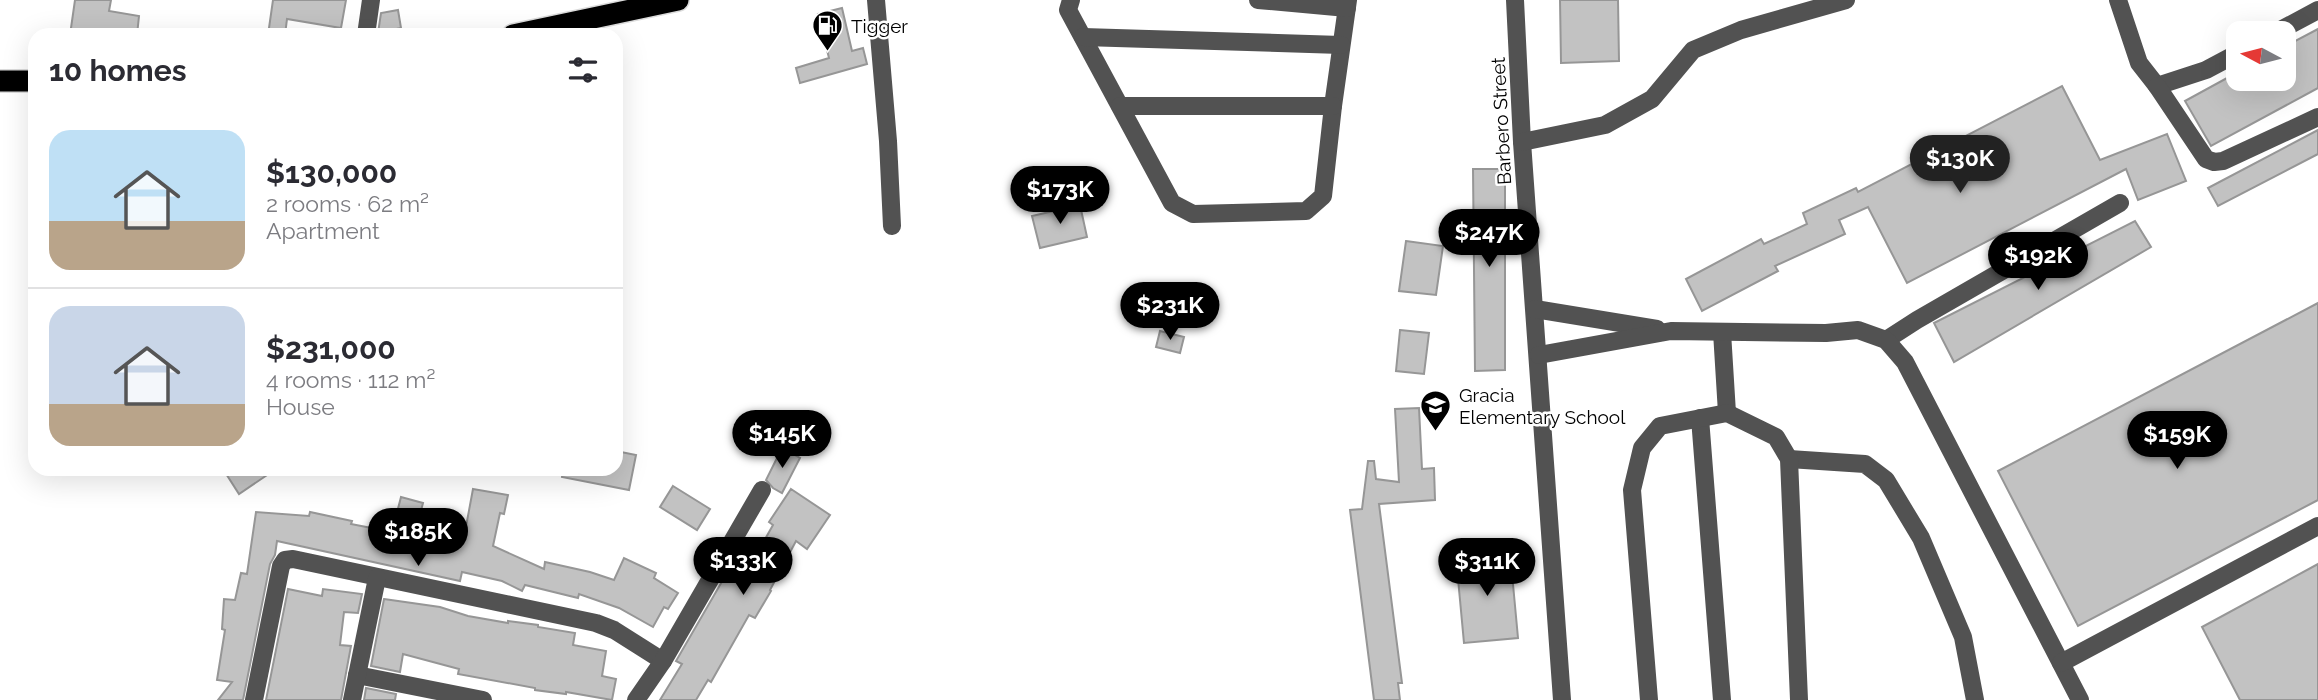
<!DOCTYPE html>
<html lang="en">
<head>
<meta charset="utf-8">
<style>
  :root { --surface:#fff; --page:#f2f2f3; --text:#2b2b33; --muted:#7c7c81; --line:#e1e1e2; --accent:#000 }
  body { margin:0; font-family:Raleway,sans-serif; background:var(--page); color:var(--text); height:100vh; display:flex; flex-direction:column; font-size:26px; white-space:nowrap }
  * { box-sizing:border-box; margin:0 }
  p { font-size:23px; color:var(--muted) }
  .icon { flex:none; width:38px; height:38px; fill:none; stroke:currentColor; stroke-width:2; stroke-linecap:round; stroke-linejoin:round }
  .map { position:relative; flex:1; overflow:hidden }
  .sheet { position:absolute; left:28px; top:28px; width:595px; height:448px; display:flex; flex-direction:column; background:var(--surface); border-radius:21px; box-shadow:0 7px 28px #0002 }
  .sheet>* { flex:none }
  .needle { width:46px; rotate:277deg }
  .buttons { position:absolute; left:2226px; top:21px; display:grid; gap:14px }
  .buttons a { display:grid; place-items:center; width:70px; height:70px; border-radius:14px; background:var(--surface); box-shadow:0 7px 28px #0002; font-size:35px }
  .price { position:absolute; translate:-50% -60px; padding:0 16px; border-radius:24px; background:var(--accent); color:#fff; font-size:23px; line-height:46px; filter:drop-shadow(0 2px 4px #0008) }
  .price::after { content:''; position:absolute; left:50%; top:42px; width:21px; height:16px; margin-left:-10px; background:inherit; clip-path:polygon(0 0,100% 0,50% 100%) }
  .price.active { background:#222; color:#fff }
  ul { padding:0; list-style:none }
  li { display:flex; align-items:center; gap:21px; height:175px; padding:0 21px }
  li+li { border-top:2px solid var(--line) }
  li span { display:grid; place-items:center; flex:none; width:196px; height:140px; border-radius:21px; color:#555 }
  li>.icon { margin-inline-start:auto }
  span .icon { width:84px; height:84px; fill:#fffc; stroke-width:1 }
  li b { font-size:30px }
  h2 { display:flex; justify-content:space-between; align-items:center; height:84px; padding:0 21px; font-size:30px }
  .map>svg:first-child { display:block }
</style>
</head>
<body>
<div class="map">
<svg width="2318" height="700" viewBox="0 0 2318 700">
  <rect width="100%" height="100%" fill="#fff"/>
  <g fill="#c2c2c2" stroke="#969696" stroke-width="2">
    <path d="M75 0H111L109 11 139 16 137 35H70Z"/>
    <path d="M273 0H346L341 28 287 19 285 35H268Z"/>
    <path d="M1560 0H1618L1619 61 1561 63Z"/>
    <path d="M842 8 852 51 863 48 867 64 800 83 796 68 829 58 818 14Z"/>
    <path d="M398 10 401 28 378 33 381 13Z"/>
    <path d="M2318 29V88L2211 146 2185 101 2238 72V79H2284V47Z"/>
    <path d="M2062 86 2100 160 2167 134 2186 181 2138 200 2126 169 1907 283 1868 207 1839 220 1845 234 1775 266 1778 271 1702 311 1686 279 1761 239 1764 244 1807 224 1803 213 1856 188 1858 192Z"/>
    <path d="M2318 130V154L2218 206 2208 188Z"/>
    <path d="M1473 169H1505V370L1475 371Z"/>
    <path d="M1080 205 1087 237 1040 248 1032 216Z"/>
    <path d="M2135 221 2151 247 1954 362 1934 323Z"/>
    <path d="M1406 241 1443 246 1436 295 1399 291Z"/>
    <path d="M2318 303V500L2078 626 1998 471Z"/>
    <path d="M1400 330 1429 333 1424 374 1396 371Z"/>
    <path d="M1160 331 1184 337 1180 353 1156 347Z"/>
    <path d="M1419 408 1422 469 1434 468 1435 500 1379 504 1402 683H1398L1400 700H1374L1350 510 1362 509 1368 461H1374L1376 479 1399 482 1395 409Z"/>
    <path d="M782 448 800 458 782 493 773 488 766 480Z"/>
    <path d="M616 451 636 455 629 490 562 477 563 469H616Z"/>
    <path d="M223 469H276L239 494Z"/>
    <path d="M673 486 710 509 697 530 660 507Z"/>
    <path d="M473 489 508 495 504 514 500 513 493 546 544 569 545 562 590 572 614 580 624 558 656 573 654 578 678 593 668 609 664 607 653 627 619 608 579 594 578 598 525 585 522 591 502 581 462 572 460 581 277 541 275 555 270 564 243 700H218L232 682 217 680 225 630 222 629 224 599 235 600 241 573 247 574 256 512 309 516 310 512 352 521 351 524 392 532 401 497 423 503 418 522 465 532Z"/>
    <path d="M791 489 830 515 807 549 796 541 770 590 771 591 755 618 749 615 711 682 708 680 696 700H660L682 664 676 661 731 566 745 575 773 525 769 522Z"/>
    <path d="M1510 552 1518 638 1464 643 1456 557Z"/>
    <path d="M2318 564V700H2240L2202 627Z"/>
    <path d="M288 589 322 596 323 589 362 594 358 613 344 612 340 645 351 646 341 700H266Z"/>
    <path d="M384 599 440 607 468 616 508 623V621L538 625V627L575 633 573 645 606 651 602 676 616 679 612 700 566 692V694L535 690V688L458 674 459 669 403 654 400 672 371 666Z"/>
    <path d="M366 688 396 694 395 700H364Z"/>
  </g>
  <g fill="none" stroke-linecap="round" stroke-linejoin="round">
    <defs>
      <g id="highway">
        <path d="M513 35 678 0"/>
        <path d="M0 81H35"/>
      </g>
    </defs>
    <use href="#highway" stroke="#dbdbdb" stroke-width="24"/>
    <g stroke="#525252" stroke-width="18">
      <path d="M876 0 888 141 892 226"/>
      <path d="M1071 0 1068 10 1172 203 1193 214 1306 211 1323 196 1333 106 1348 0"/>
      <path d="M1258 0 1347 8"/>
      <path d="M1515 0 1522 142 1562 700"/>
      <path d="M2118 0 2139 63 2157 86 2206 70 2238 53"/>
      <path d="M2275 33 2318 10"/>
      <path d="M366 35 371 0"/>
      <path d="M1083 37 1341 45"/>
      <path d="M2157 86 2206 159 2214 162 2223 161 2318 117"/>
      <path d="M1120 106H1333"/>
      <path d="M1522 142 1605 125 1652 99 1693 50 1741 30 1846 0"/>
      <path d="M1535 309 1657 329"/>
      <path d="M1722 332 1727 413"/>
      <path d="M1886 340 1917 320 2120 203"/>
      <path d="M1539 355 1671 331 1826 333 1858 330 1886 340 1905 362 2080 700"/>
      <path d="M1700 418 1722 700"/>
      <path d="M1789 459 1865 464 1886 480 1921 538 1963 637 1975 700"/>
      <path d="M2061 663 2318 526"/>
      <path d="M357 675 483 700"/>
      <path d="M254 700 281 566 285 560 293 559 596 623 614 630 663 661"/>
      <path d="M352 700 377 578"/>
      <path d="M636 700 663 661 762 490"/>
      <path d="M1649 700 1632 490 1642 448 1660 426 1727 413 1776 437 1789 459 1799 700"/>
    </g>
    <use href="#highway" stroke="#000" stroke-width="21"/>
  </g>
  <defs>
    <symbol id="fuel-pin" viewBox="-11 -11 22 30"><path d="M0 17L-7.5 6A9.5 9.5 0 1 1 7.5 6Z" fill="#000" stroke="#fff"/><path d="M-5.5-6h7V0h2V4h1.3V-2.5L3-4.5l.8-.8L6-3V5H2.5V1h-1V6h-7ZM-4.2-4.7v3.2H.2V-4.7Z" fill="#fff"/></symbol>
    <symbol id="school-pin" viewBox="-11 -11 22 30"><path d="M0 17L-7.5 6A9.5 9.5 0 1 1 7.5 6Z" fill="#000" stroke="#fff"/><path d="M0-5L7-2L0 1L-7-2ZM-4 1L0 2.5L4 1V4Q0 6-4 4Z" fill="#fff"/></symbol>
  </defs>
  <g fill-rule="evenodd">
    <use href="#fuel-pin" x="810" y="8" width="35" height="47"/>
    <use href="#school-pin" x="1418" y="388" width="35" height="47"/>
  </g>
  <g text-anchor="middle" dominant-baseline="central" stroke-width="5" stroke-linejoin="round" paint-order="stroke">
    <g font-size="19" fill="#000" stroke="#fff" text-anchor="start">
      <text x="851" y="26">Tigger</text>
      <text x="1459" y="395">Gracia<tspan x="1459" dy="22">Elementary School</tspan></text>
    </g>
    <g font-size="19" fill="#000" stroke="#fff">
      <text transform="translate(1501 121) rotate(-93)">Barbero Street</text>
    </g>
  </g>
</svg>
<div class="buttons">
<a><svg class="needle" viewBox="-14 -14 28 28"><path d="M0-13l5 13h-10z" fill="#e53935"/><path d="M0 13l5-13h-10z" fill="#7c7c81"/></svg></a>
</div>
<b class="price active" style="left:1960px;top:195px">$130K</b>
<b class="price" style="left:1060px;top:226px">$173K</b>
<b class="price" style="left:1489px;top:269px">$247K</b>
<b class="price" style="left:2038px;top:292px">$192K</b>
<b class="price" style="left:1170px;top:342px">$231K</b>
<b class="price" style="left:782px;top:470px">$145K</b>
<b class="price" style="left:2177px;top:471px">$159K</b>
<b class="price" style="left:418px;top:568px">$185K</b>
<b class="price" style="left:743px;top:597px">$133K</b>
<b class="price" style="left:1487px;top:598px">$311K</b>
<section class="sheet">
<h2>10 homes<svg class="icon" aria-label="filters" viewBox="0 0 24 24"><path d="M4 7h16M4 17h16"/><circle cx="9" cy="7" r="2"/><circle cx="15" cy="17" r="2"/></svg></h2>
<ul>
<li><span style="background:linear-gradient(#bfe0f5 65%,#b9a48a 0)"><svg class="icon" aria-label="home" viewBox="0 0 24 24"><path d="M3 11l9-7 9 7M6 9v11h12V9"/></svg></span><div><b>$130,000</b><p>2 rooms · 62 m²</p><p>Apartment</p></div></li>
<li><span style="background:linear-gradient(#c9d6e8 70%,#b9a48a 0)"><svg class="icon" aria-label="home" viewBox="0 0 24 24"><path d="M3 11l9-7 9 7M6 9v11h12V9"/></svg></span><div><b>$231,000</b><p>4 rooms · 112 m²</p><p>House</p></div></li>
</ul>
</section>
</div>
</body>
</html>
